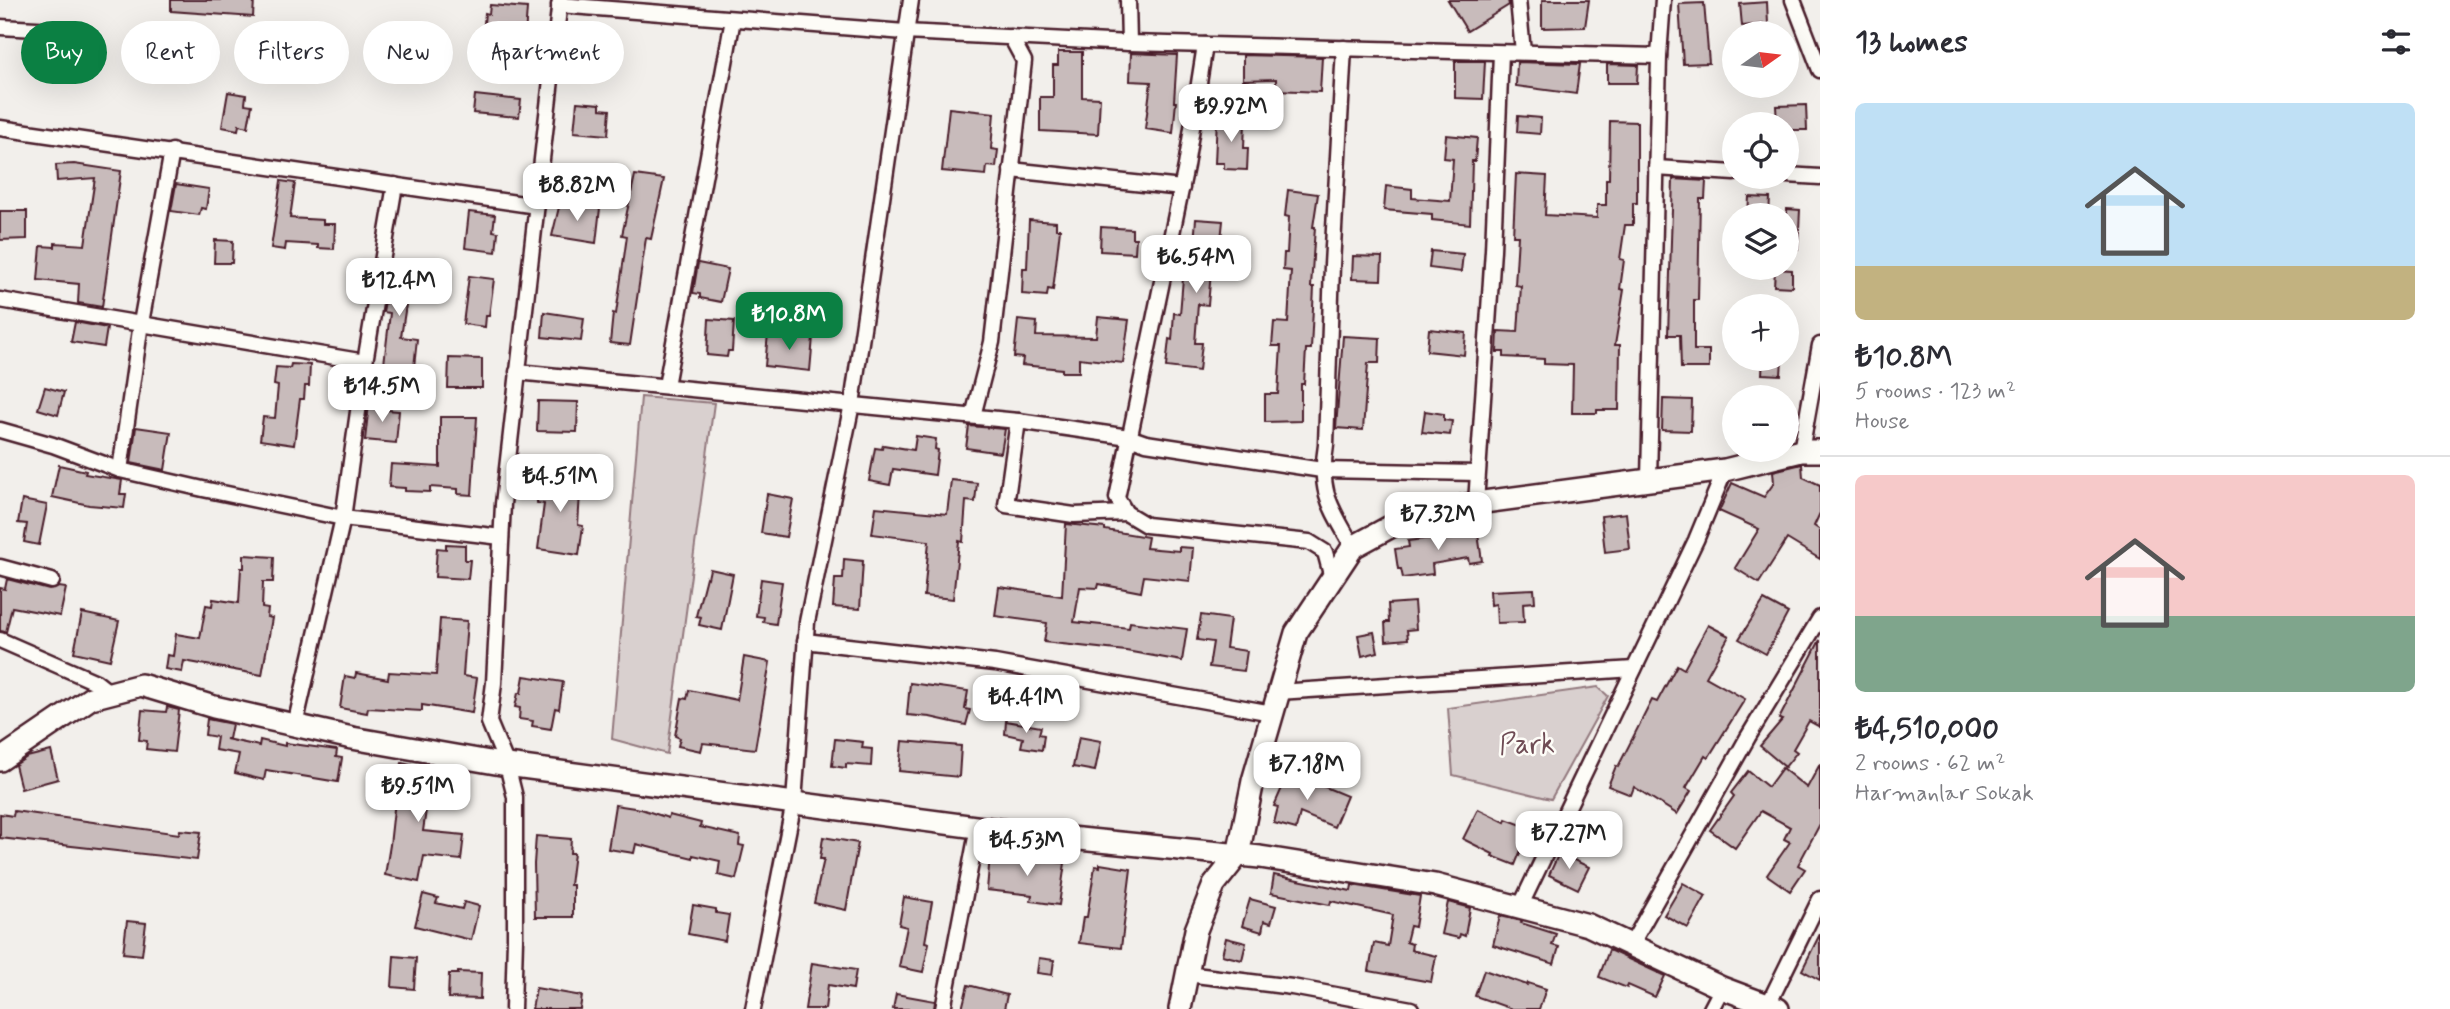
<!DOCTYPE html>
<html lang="en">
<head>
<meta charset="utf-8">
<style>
  :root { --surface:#fff; --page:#f7f7f7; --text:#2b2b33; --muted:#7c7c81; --line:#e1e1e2; --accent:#0b8043 }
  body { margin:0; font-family:Mynerve,sans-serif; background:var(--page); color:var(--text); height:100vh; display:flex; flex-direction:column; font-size:26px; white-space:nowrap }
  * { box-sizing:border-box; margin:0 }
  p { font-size:23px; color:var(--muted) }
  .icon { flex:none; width:38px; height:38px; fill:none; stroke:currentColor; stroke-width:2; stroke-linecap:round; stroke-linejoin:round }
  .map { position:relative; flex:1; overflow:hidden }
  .sheet { display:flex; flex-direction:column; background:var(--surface); width:630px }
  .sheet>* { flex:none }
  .top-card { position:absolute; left:21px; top:21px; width:665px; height:63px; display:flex; gap:14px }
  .needle { width:46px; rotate:76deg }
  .buttons { position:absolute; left:1722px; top:21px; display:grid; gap:14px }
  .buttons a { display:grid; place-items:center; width:77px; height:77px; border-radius:50%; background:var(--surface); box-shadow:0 7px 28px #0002; font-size:35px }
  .price { position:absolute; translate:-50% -60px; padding:0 16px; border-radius:14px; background:#fff; color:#222; font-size:23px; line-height:46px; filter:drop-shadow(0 2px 4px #0008) }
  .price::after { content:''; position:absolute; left:50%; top:42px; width:21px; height:16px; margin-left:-10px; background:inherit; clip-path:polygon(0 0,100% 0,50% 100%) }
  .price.active { background:var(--accent); color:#fff }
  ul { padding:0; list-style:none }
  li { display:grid; align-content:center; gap:14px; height:371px; padding:0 35px }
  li+li { border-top:2px solid var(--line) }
  li span { display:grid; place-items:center; height:217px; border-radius:10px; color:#555 }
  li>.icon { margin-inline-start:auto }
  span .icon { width:126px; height:126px; fill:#fffc; stroke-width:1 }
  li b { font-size:30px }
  h2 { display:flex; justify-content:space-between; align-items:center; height:84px; padding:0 35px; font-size:30px }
  .chip { padding:0 24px; border-radius:32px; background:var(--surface); box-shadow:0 7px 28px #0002; font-size:24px; line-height:63px }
  .chip.active { background:var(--accent); color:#fff }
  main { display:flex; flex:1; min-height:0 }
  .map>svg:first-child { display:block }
</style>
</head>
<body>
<main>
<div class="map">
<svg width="1820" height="1009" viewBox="0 0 1820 1009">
  <rect width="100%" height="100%" fill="#f2efeb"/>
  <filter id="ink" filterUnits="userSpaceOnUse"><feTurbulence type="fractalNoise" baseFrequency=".0143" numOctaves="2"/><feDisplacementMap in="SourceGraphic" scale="14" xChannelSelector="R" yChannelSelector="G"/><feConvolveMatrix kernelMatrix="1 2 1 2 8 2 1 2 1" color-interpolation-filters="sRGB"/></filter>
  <g filter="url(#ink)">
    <g fill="#d9d0cf" stroke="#92787d" stroke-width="2">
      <path d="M641 397 714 403 667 754 612 739Z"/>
      <path d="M1598 687 1608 696 1551 799 1453 775 1448 708Z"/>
    </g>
    <g fill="#c8bbbb" stroke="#4a1f2b" stroke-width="2">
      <path d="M171 0H254L253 17 171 11Z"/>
      <path d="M1448 0H1508L1509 5 1467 31Z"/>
      <path d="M1542 0H1589L1585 27 1542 28Z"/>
      <path d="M1767 2 1768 24 1742 26 1740 4Z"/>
      <path d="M1704 3 1709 63 1683 64 1679 4Z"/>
      <path d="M490 5 527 8 525 36 483 33 485 13 489 14Z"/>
      <path d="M1058 52H1082V97L1100 98 1098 134 1040 131V97H1053V65H1058Z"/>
      <path d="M1131 53 1177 55 1174 102H1176L1173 133 1145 129 1151 82 1130 81Z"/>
      <path d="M1243 55 1322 57 1320 92 1276 90V79L1243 80Z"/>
      <path d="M1455 61H1485L1483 99 1455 98Z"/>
      <path d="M1517 62 1580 64 1576 94 1516 86Z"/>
      <path d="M1607 64 1638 65 1637 83H1607Z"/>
      <path d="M228 92 246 95 245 104 252 105 248 127 239 125 238 130 222 127Z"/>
      <path d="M475 95 521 100 519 117 473 113Z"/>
      <path d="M577 102 600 104V109L610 110 608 135 574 132Z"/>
      <path d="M1806 105 1807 130H1787V124H1777L1776 106Z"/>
      <path d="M949 108 994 113 991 149 998 150 996 167 987 166 986 175 942 171Z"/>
      <path d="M1518 116 1541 118 1540 134 1517 132Z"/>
      <path d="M1217 117 1235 118V121L1245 122 1244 148H1248L1247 170 1224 169V163H1215Z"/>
      <path d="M1610 121 1637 122V203H1633V225H1625L1620 259 1624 260 1620 289 1624 290 1615 345H1620L1619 410H1597V413H1572L1573 365 1544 364V359L1504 357V352H1497L1498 331 1518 332 1521 286 1515 285 1518 236H1513L1516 174 1547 176 1545 215 1597 218V205H1606V179H1609Z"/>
      <path d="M1446 135 1477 138 1475 161H1472L1470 224 1432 220V214L1384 210 1386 186 1412 189V198L1450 201 1453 159 1444 158Z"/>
      <path d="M74 164 121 171 102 307 78 303 79 284 38 280 41 246 55 247V243L85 245 95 178 57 181 56 165Z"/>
      <path d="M635 175 664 179 651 239 646 238 630 345 610 343 613 313 616 314 627 236 622 235Z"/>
      <path d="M1673 179 1706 181 1705 199H1700L1698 300H1694V350H1709V368H1681L1680 335H1668Z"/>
      <path d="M281 181 295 183 290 218 323 220V224H335L334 249 318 248V245L286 243 285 250 271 248Z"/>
      <path d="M176 184 209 189 206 209 201 208 199 215 171 211Z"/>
      <path d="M1288 190 1318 194 1313 227H1315L1311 287H1314L1311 349H1306L1304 384H1301V421L1265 422V394H1278L1281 346H1272L1274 322 1288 323 1291 271 1283 270 1284 253H1287L1289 217 1285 216Z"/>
      <path d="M1749 197 1770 198 1769 215H1748Z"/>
      <path d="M560 203 600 208 596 243 552 236Z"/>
      <path d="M1787 209 1800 210 1798 249H1787Z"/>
      <path d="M0 211H27V239L0 240Z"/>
      <path d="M469 212 495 215 493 231 498 232 496 252 465 248Z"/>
      <path d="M1196 219 1223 221 1220 249H1225L1223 273 1211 272 1208 305 1198 304 1195 343H1202L1199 371 1166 367 1169 339 1172 340 1174 313 1180 314 1183 278H1191Z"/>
      <path d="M1029 220 1056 222V229H1060L1053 290 1048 289 1047 296 1022 294 1023 268H1027Z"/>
      <path d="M1101 227 1132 229V238H1136L1135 253 1100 251Z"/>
      <path d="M215 240 233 241 232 263H214Z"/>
      <path d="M1431 251 1463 254 1461 272 1429 268Z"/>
      <path d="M1353 256 1382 257 1381 280 1352 279Z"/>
      <path d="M392 263 412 266 401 337 417 339 414 367 384 364 390 313 383 312Z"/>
      <path d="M698 263 728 269 721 302 700 298V294L693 293Z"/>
      <path d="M1775 269 1792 270V287L1774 286Z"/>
      <path d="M469 276 494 279 489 316H486L485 327 463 324Z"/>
      <path d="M544 312 584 318 581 341 542 337Z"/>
      <path d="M1098 317 1129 320 1123 363 1079 358V372H1062V369L1022 365 1023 358 1014 357 1018 320 1037 322 1036 336 1096 337Z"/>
      <path d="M709 319 734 321 732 351H728L727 357 707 355Z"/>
      <path d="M75 322 107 328 104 347 71 342Z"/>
      <path d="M1429 329 1466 333 1464 355 1427 351Z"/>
      <path d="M768 333 813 337 810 371 765 366Z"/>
      <path d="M1343 336 1380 338 1379 363H1368L1363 430 1336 428Z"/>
      <path d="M449 358 482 359V388H448Z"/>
      <path d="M1763 359H1782L1781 375 1762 374Z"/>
      <path d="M291 364 310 365 309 386H305L304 399H300L294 445 260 440 263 417 275 418 278 386 274 385 276 367 290 368Z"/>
      <path d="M45 387 64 392 58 415 38 409Z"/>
      <path d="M1663 399 1692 400 1691 431 1662 430Z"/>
      <path d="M538 401 578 402 577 432 537 431Z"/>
      <path d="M369 404 387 406V410L399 411 396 443 365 440Z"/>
      <path d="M1425 411 1444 414V420L1452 421 1450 435 1422 432Z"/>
      <path d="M440 417H477L472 495 458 494V489L430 487V492L405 491V488L389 487 391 464 440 467Z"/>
      <path d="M969 426 1005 429 1001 453 966 448Z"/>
      <path d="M136 427 171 432 165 470 131 463Z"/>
      <path d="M916 436 936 439 935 449 938 450 935 475 893 469 890 485 869 481 875 448 882 449 883 445 914 450Z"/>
      <path d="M1802 464 1803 477 1820 485V513L1814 526 1820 530V559L1787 539 1759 583 1735 568 1759 529 1719 511 1732 483 1764 497 1774 483 1773 471Z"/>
      <path d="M59 465 86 471 85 474 122 480 120 494H126L124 508 89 505 52 497Z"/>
      <path d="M538 475 581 478 578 525 583 526 579 555 538 549 544 504 537 503Z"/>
      <path d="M951 480 977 483 975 502 966 501 963 542 959 541 953 599 924 596 929 541 872 534 876 507 947 514Z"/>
      <path d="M767 494 793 499 786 537 761 533Z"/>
      <path d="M22 500 47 505 39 545 24 542 27 524 18 523Z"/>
      <path d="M1626 513 1630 549 1605 552 1601 516Z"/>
      <path d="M1066 524 1105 528V530L1148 537 1146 548 1179 551V547L1193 548 1190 581 1144 576 1141 592 1099 584 1098 588 1080 587 1074 622 1129 628 1130 622 1187 629 1182 661 1126 651 1044 642 1047 623 995 616 999 587 1062 596Z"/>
      <path d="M1477 527 1482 561 1469 563 1468 558 1432 564 1433 574 1403 578 1401 569H1398L1395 549 1409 547 1408 541 1454 535V530Z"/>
      <path d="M446 544 465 545V560H470L468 579 435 577 437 548 446 549Z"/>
      <path d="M244 555 274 557 273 582H263L262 608 268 609 267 617 272 618 262 675 184 661 182 672 165 669 167 655 173 656 176 634 200 638 206 605 212 606 213 599 239 603 241 568H244Z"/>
      <path d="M844 559 863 561 860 609 833 607 835 579H843Z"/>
      <path d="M710 569 733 574 722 630 699 625 701 617 696 616 706 577 708 578Z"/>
      <path d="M7 579 49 590 59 587 66 588 60 616 12 607 6 632 0 631V588L5 589Z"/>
      <path d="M761 579 782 582 776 624 763 622 764 617 756 616Z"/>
      <path d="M1534 589 1535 602 1523 603 1524 622 1497 623 1496 604 1491 605 1490 591Z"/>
      <path d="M1764 600 1788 613 1766 654 1739 639Z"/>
      <path d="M1414 602 1416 629 1407 630 1408 639 1386 641 1385 622H1389L1388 604Z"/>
      <path d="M82 613 119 621 110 660 74 652Z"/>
      <path d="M1201 615 1230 619 1226 648 1247 651 1244 671 1209 667 1213 642 1197 640Z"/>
      <path d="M440 619 467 621 463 676 477 678 472 713 422 705V711L368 708 367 713 340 708 345 676 355 678 356 673 388 679 389 672 436 675Z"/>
      <path d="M1708 625 1729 636 1706 677 1745 699 1708 758 1705 756 1686 788 1691 791 1677 814 1634 787 1631 795 1608 786 1616 766 1618 767 1652 700 1657 702 1677 665 1684 669Z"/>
      <path d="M1374 632 1378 652 1362 656 1358 635Z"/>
      <path d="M1820 640V727L1809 721 1793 749 1797 752 1785 767 1760 746 1782 720 1779 719Z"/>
      <path d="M744 657 770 662 755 749 703 743 701 751 678 746 680 738 675 736 682 698 687 699 689 690 737 700Z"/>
      <path d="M524 676 563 682 559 709 555 708 551 729 532 726 533 721 519 719 520 708 515 707 518 693H521Z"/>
      <path d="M910 683 968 691 965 709 970 710 966 725 930 717 907 715Z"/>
      <path d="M167 707 179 710 174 752 146 749 147 741 139 740 142 710 166 712Z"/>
      <path d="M207 719 232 724 229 739H226L259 746 260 740 285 746V743L337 750 336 757 342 758 338 782 266 770 264 780 235 773 239 754 215 750 217 737 205 735Z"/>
      <path d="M1006 721 1041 727 1039 734 1044 735 1042 750 1021 747 1023 738 1005 734Z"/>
      <path d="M1079 737 1101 741 1095 771 1073 767Z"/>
      <path d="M835 739 863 742 862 748 872 749 871 766 846 764V768L832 766Z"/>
      <path d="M902 741 961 746 959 777 899 771Z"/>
      <path d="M51 751 58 779 21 789 15 765 27 757Z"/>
      <path d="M402 763 452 775 447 800 428 796 423 831 464 835 461 860 424 856 419 882 385 875 390 845 395 800 393 799Z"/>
      <path d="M1820 764V824L1798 865 1805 869 1790 891 1767 875 1790 842 1784 839 1790 827 1761 811 1735 848 1710 830 1734 796 1731 793 1748 771 1768 787 1782 768 1807 788Z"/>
      <path d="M1289 772 1347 796 1334 827 1300 813 1296 829 1274 823 1278 807 1274 806Z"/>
      <path d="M615 805 641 809 668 818 669 815 701 823 700 827 740 836 739 845 744 846 736 879 718 875 720 861 693 855V858L636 844 634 853 608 849Z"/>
      <path d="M1478 809 1505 822 1506 819 1530 828 1515 865 1492 856 1493 854 1463 839Z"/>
      <path d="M14 811 179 834 180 830 201 832 197 860 0 838V814L13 816Z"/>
      <path d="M536 836 571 839 570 853H574L570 885H573V917H535L534 864Z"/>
      <path d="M823 837 858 843 846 910 814 903 824 859H820Z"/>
      <path d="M1559 853 1589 867 1578 889 1549 875Z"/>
      <path d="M990 855 1065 863 1059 905 1031 901 1032 895 987 890Z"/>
      <path d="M1100 864 1131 869 1121 948 1079 943 1083 917H1087L1095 866 1100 867Z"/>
      <path d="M1274 875 1351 891 1352 885 1420 896 1415 927 1410 926 1406 942 1412 944 1411 950 1436 956 1431 982 1369 971 1374 943 1388 946 1393 915 1331 901 1330 905 1271 893Z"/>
      <path d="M1683 883 1706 896 1688 928 1664 915Z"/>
      <path d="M423 894 438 898 436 903 462 909 464 902 479 906 471 940 415 926Z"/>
      <path d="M904 897 932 902 925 942 929 943 923 972 899 967 907 927 899 925Z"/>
      <path d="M1250 899 1276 906 1271 923 1264 921 1262 932 1242 926Z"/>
      <path d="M1448 902 1470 908 1465 936 1460 934 1459 938 1441 934Z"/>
      <path d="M693 905 716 909V913L729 915 725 941 688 934Z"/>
      <path d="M1500 916 1522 921 1521 923 1556 934 1552 945 1559 947 1554 964 1493 945Z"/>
      <path d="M127 921 146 923 142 955 123 953Z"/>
      <path d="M1820 934V980L1802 970Z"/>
      <path d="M1226 938 1246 943 1242 960 1222 955Z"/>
      <path d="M1609 950 1665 976 1655 997 1628 985 1627 988 1599 977Z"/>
      <path d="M394 956 416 958 414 989 392 987Z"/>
      <path d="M1039 958 1054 960 1052 975 1037 973Z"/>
      <path d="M812 963 856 970 853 989 828 985 825 1009H805Z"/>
      <path d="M1484 970 1527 985 1528 983 1546 989 1539 1009H1512L1475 996Z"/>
      <path d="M458 972 481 973 480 999 448 998 449 974H458Z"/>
      <path d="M968 985 1007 995 1004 1009H962Z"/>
      <path d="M536 988 582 996 580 1009H532Z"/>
      <path d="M896 994 935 1001 934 1009H893Z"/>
    </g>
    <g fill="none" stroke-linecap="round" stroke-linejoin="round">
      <defs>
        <g id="street">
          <path d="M1128 0 1129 43"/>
          <path d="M1518 0 1523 52"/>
          <path d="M1793 0 1820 70"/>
          <path d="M559 5 905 32 1129 43 1659 56"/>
          <path d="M0 27 73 31"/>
          <path d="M1205 45 1186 166 1117 498 1126 513 1146 525 1309 542 1325 552 1332 578"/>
          <path d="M1344 48 1332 265 1326 445C1318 493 1331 507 1353 547"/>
          <path d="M0 128 537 206"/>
          <path d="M1656 168 1734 173"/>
          <path d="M1011 170 1182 188"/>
          <path d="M1787 175 1820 177"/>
          <path d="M0 300 365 362"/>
          <path d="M517 372 1018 421 1129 437 1146 443 1322 470 1477 473"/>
          <path d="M666 386 733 19"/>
          <path d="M973 416 992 342 1024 61 1011 37"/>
          <path d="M1018 421 1006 505 1074 515 1126 513"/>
          <path d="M0 430 53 445 120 470 203 489 343 518 501 537"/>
          <path d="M1801 451 1820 345"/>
          <path d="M120 470 141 323 172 151"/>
          <path d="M1649 479 1659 56 1663 0"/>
          <path d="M1476 503 1493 250 1501 53"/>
          <path d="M0 567 52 581"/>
          <path d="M0 640 96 682 110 693"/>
          <path d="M805 641 995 663 1272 713"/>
          <path d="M1278 692 1634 669"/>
          <path d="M295 725 343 518 365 362 395 185"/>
          <path d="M1520 907 1696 540 1725 470"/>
          <path d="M1631 945 1748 737 1820 618"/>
          <path d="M1187 974 1292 987 1411 1009"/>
          <path d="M1768 1005 1820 899"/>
          <path d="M513 1009 515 939V797L507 765 489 722 494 683 503 504 560 0"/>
          <path d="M753 1009 794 802 807 622 852 404 911 0"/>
          <path d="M943 1009 978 827"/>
          <path d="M1711 1009 1722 988"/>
        </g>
        <g id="secondary">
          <path d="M0 760 91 698 141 685 214 707 352 738 507 765 1029 834 1260 857 1435 885 1588 925 1722 988 1778 1009"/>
          <path d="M1180 1009 1196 930 1214 885 1238 855 1253 781 1296 633 1353 547 1399 522 1476 503 1725 470 1801 451H1820"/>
        </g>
      </defs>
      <use href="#street" stroke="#4a1f2b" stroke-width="19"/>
      <use href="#secondary" stroke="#4a1f2b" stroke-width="26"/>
      <use href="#street" stroke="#fdfcf7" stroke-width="14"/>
      <use href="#secondary" stroke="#fdfcf7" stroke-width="21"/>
    </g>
  </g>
  <g text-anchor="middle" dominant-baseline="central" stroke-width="5" stroke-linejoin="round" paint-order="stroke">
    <g font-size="28" fill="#6e4b54" stroke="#fdfcf7">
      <text x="1527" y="745">Park</text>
    </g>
  </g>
</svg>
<div class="buttons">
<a><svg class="needle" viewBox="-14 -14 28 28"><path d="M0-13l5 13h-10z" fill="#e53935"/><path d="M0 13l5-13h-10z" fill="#7c7c81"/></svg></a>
<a><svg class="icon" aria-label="locate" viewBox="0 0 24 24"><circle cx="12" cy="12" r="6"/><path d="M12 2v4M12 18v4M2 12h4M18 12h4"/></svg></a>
<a><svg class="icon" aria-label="layers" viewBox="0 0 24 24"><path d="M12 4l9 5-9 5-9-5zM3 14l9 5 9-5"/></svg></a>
<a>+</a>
<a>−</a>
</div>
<b class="price" style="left:1231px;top:144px">₺9.92M</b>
<b class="price" style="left:577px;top:223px">₺8.82M</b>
<b class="price" style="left:1196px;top:295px">₺6.54M</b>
<b class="price" style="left:399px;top:318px">₺12.4M</b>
<b class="price active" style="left:789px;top:352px">₺10.8M</b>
<b class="price" style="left:382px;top:424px">₺14.5M</b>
<b class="price" style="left:560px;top:514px">₺4.51M</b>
<b class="price" style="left:1438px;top:552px">₺7.32M</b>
<b class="price" style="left:1026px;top:735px">₺4.41M</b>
<b class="price" style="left:1307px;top:802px">₺7.18M</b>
<b class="price" style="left:418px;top:824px">₺9.51M</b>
<b class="price" style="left:1569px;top:871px">₺7.27M</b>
<b class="price" style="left:1027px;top:878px">₺4.53M</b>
<div class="top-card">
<a class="chip active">Buy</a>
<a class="chip">Rent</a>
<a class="chip">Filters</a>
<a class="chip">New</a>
<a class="chip">Apartment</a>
</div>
</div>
<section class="sheet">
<h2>13 homes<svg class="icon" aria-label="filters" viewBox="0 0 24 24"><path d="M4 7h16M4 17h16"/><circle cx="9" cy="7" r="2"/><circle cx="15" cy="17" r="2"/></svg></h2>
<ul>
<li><span style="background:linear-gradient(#bfe0f5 75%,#c2b280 0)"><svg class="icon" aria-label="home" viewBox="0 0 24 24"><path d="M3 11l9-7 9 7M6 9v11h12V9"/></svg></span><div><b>₺10.8M</b><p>5 rooms · 123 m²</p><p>House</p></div></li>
<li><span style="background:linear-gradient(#f6c9c9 65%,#7fa58c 0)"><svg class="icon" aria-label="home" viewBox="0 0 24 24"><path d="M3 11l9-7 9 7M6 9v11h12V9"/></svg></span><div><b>₺4,510,000</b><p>2 rooms · 62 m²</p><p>Harmanlar Sokak</p></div></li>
</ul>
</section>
</main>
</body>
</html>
